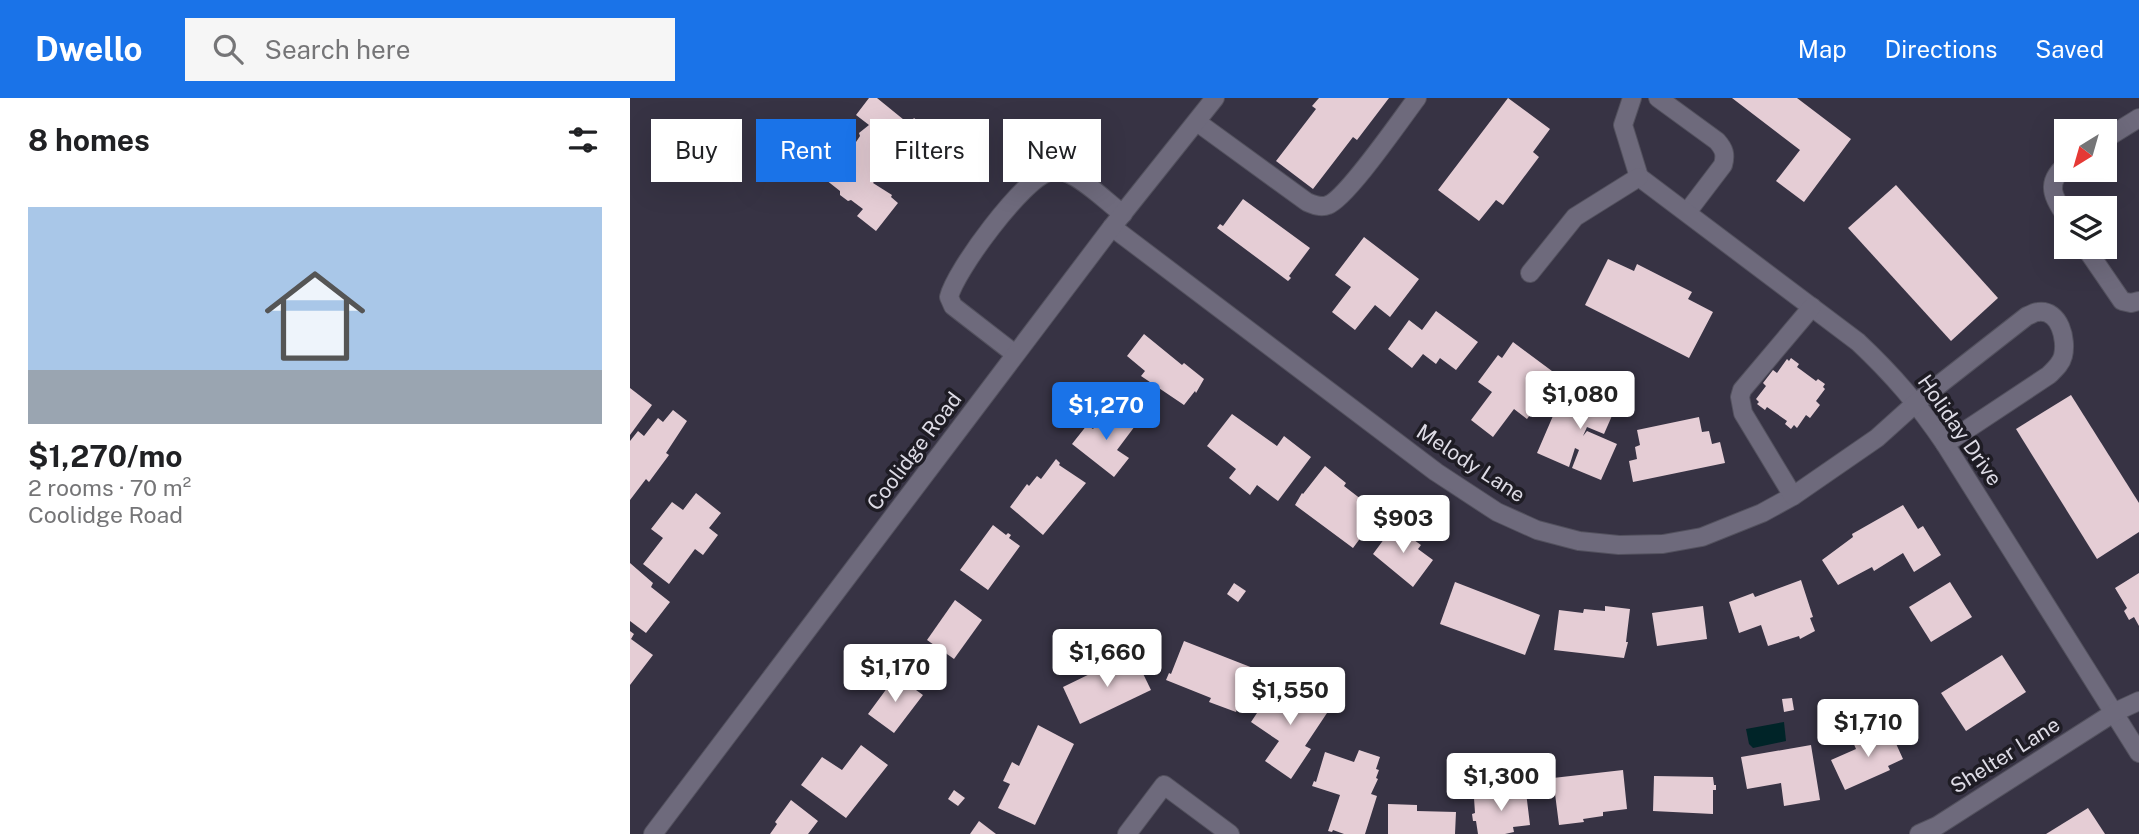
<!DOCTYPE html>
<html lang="en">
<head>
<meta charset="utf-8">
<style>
  :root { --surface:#fff; --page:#f6f6f6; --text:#202124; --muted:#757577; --line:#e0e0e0; --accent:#1a73e8 }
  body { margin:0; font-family:"Public Sans",sans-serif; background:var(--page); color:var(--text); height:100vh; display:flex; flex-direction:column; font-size:26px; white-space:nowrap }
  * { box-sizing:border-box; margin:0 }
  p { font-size:23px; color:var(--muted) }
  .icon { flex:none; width:38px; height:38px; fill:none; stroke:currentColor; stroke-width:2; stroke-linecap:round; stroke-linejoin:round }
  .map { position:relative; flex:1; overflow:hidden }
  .panel { display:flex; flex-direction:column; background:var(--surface); width:630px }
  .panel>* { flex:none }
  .top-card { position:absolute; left:21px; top:21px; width:665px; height:63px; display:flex; gap:14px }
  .needle { width:46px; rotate:217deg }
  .controls { position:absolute; left:1424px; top:21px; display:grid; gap:14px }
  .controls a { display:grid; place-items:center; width:63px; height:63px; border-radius:0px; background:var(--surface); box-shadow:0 7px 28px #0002; font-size:35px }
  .price { position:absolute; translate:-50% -60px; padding:0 16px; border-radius:7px; background:#fff; color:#222; font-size:23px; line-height:46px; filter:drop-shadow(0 2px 4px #0008) }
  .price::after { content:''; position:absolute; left:50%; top:42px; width:21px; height:16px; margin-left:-10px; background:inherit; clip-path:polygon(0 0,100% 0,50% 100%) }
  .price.selected { background:var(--accent); color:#fff }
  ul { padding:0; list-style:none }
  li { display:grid; align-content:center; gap:14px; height:371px; padding:0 28px }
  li+li { border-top:2px solid var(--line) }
  li span { display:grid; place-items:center; height:217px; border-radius:0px; color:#555 }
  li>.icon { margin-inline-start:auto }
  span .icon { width:126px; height:126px; fill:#fffc; stroke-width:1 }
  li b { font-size:30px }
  h2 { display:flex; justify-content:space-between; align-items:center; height:84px; padding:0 28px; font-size:30px }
  .tag { padding:0 24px; border-radius:0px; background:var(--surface); box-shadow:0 7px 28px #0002; font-size:24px; line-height:63px }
  .tag.selected { background:var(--accent); color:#fff }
  header { display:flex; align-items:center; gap:42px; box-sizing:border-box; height:98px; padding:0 35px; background:var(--accent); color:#fff }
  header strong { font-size:33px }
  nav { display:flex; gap:38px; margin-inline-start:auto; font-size:24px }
  .search { width:490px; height:63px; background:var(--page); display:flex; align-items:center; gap:18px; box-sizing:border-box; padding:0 24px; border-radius:0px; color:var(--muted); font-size:26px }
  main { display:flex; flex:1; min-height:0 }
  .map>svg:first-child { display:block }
</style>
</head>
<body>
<header>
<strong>Dwello</strong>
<div class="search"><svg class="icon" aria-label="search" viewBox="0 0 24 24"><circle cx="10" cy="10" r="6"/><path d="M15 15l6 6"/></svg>Search here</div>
<nav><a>Map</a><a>Directions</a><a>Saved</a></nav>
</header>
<main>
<section class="panel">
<h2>8 homes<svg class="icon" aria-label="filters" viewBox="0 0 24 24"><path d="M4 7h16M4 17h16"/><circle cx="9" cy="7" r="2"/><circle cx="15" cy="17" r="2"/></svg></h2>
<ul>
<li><span style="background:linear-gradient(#a9c7e8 75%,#9aa5b1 0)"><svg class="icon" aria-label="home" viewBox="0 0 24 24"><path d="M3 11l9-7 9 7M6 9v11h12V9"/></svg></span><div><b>$1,270/mo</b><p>2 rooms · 70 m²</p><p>Coolidge Road</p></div></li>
</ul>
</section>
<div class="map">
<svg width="1509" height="736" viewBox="0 0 1509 736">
  <rect width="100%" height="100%" fill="#373344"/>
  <path fill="#002428" d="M1154 624 1156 643 1123 650 1119 646 1116 631Z"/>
  <g fill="#e5cdd5">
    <path d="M239 0H247L279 26 284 20 316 46 294 73 269 53 243 85 262 97 261 99 268 105 246 133 227 118 233 111 221 102 218 103 210 97V93L177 67 194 47 212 61 223 43 226 44 230 38 229 35 239 27 226 17Z"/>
    <path d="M689 0H759L727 42 723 39 683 91 646 63 686 11 682 8Z"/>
    <path d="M878 0 920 31 903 54 909 59 873 107 866 102 849 123 808 92Z"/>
    <path d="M1102 0H1167L1221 41 1174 104 1146 83 1170 52Z"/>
    <path d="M1266 87 1368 200 1321 243 1218 130Z"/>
    <path d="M613 101 680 150 659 178 661 180 658 183 587 130 590 126 593 128Z"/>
    <path d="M734 139 789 181 760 219 745 207 725 232 702 214 721 189 705 177Z"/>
    <path d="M978 161 1004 173 1007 166 1062 194 1058 201 1083 214 1059 260 955 207Z"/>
    <path d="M806 213 848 244 826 272 810 260 806 266 793 256 782 270 758 251 779 222 792 232Z"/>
    <path d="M514 236 552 267 554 265 574 281 566 295 565 293 554 307 511 278 515 273 497 258Z"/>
    <path d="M883 244 926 276 914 294 916 295 897 321 884 311 863 339 841 322 862 294 848 284 868 257 872 260Z"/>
    <path d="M1161 260 1169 266 1167 269 1186 283 1188 281 1195 286 1193 289 1195 291 1186 303 1190 307 1180 320 1176 317 1167 330 1164 327 1161 331 1155 326 1157 323 1137 309 1135 312 1127 306 1129 304 1126 301 1136 288 1133 285 1143 272 1147 275 1157 261 1159 263Z"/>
    <path d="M938 283 988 304 974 336 957 329 953 338 957 333 987 346 971 382 942 370 949 352 945 350 939 369 907 355Z"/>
    <path d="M0 290 22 307 0 337Z"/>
    <path d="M1441 297 1509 405V434L1467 461 1386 331Z"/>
    <path d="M480 310 505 328 487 352 499 360 484 379 442 346 457 327 463 331Z"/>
    <path d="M43 312 57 323 36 355 39 357 19 384 16 381 0 402V343L8 333 14 338 28 320 33 324Z"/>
    <path d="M602 316 647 348 654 338 681 359 648 403 627 387 620 397 599 380 606 371 577 348Z"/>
    <path d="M1069 319 1072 334 1079 333 1082 346 1090 344 1095 365 1003 384 999 363 1007 361 1005 349 1010 347 1007 332Z"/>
    <path d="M426 361 430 365 429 367 456 385 413 437 380 409 397 386 399 388 407 378 411 381Z"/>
    <path d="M695 368 716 385 714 388 749 415 723 450 665 407 672 395 673 396Z"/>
    <path d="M66 395 91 415 79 430 88 437 73 457 65 451 39 486 13 466 33 440 21 431 42 404 53 412Z"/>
    <path d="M1273 407 1288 431 1293 428 1311 457 1284 474 1273 455 1244 473 1242 469 1208 487 1192 462 1223 439 1222 436Z"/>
    <path d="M766 425 786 440 784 442 791 447 788 451 803 462 783 489 743 456Z"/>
    <path d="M363 427 376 437 378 435 381 437 379 440 390 448 358 492 330 472Z"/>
    <path d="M0 465 23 485 21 489 40 504 16 535 0 523Z"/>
    <path d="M1509 475V528L1504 519 1499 522 1494 513 1497 510 1485 490Z"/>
    <path d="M1171 482 1183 519 1180 520 1185 533 1170 541 1169 538 1138 548 1131 527 1109 535 1099 504 1123 495 1125 499Z"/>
    <path d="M825 484 910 517 895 557 810 526Z"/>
    <path d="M1320 484 1342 519 1301 544 1279 509Z"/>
    <path d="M604 485 616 493 608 504 597 496Z"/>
    <path d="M325 502 352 522 324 561 297 542Z"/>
    <path d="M975 508 1000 511 996 544H998L994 560 924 552 929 512 953 515 954 511 975 513Z"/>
    <path d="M1073 508 1077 541 1027 548 1022 515Z"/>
    <path d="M0 533 4 536 1 541 23 557 0 587Z"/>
    <path d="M434 538 441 553 431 558 424 543Z"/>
    <path d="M554 543 623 570 618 581 616 580 606 606H609L606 614 579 604 581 600 536 582 539 575 541 576Z"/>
    <path d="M503 555 521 592 450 626 433 589Z"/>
    <path d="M1372 557 1396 594 1336 633 1311 595Z"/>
    <path d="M266 578 274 584 276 581 281 585 279 587 293 597 264 635 238 616Z"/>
    <path d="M645 588 667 602 674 591 701 609 675 648 681 651 661 681 635 663 649 643 621 624Z"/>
    <path d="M1162 600 1164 612 1154 614 1152 601Z"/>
    <path d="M408 627 444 646 405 727 368 710 380 686 373 683 382 664 389 668Z"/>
    <path d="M1258 628 1273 661 1258 668 1260 672 1215 692 1201 662 1226 651 1223 644Z"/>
    <path d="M231 647 258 667 216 720 171 687 192 659 212 672Z"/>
    <path d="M1181 647 1190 702 1154 708 1151 685 1117 691 1111 659Z"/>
    <path d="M729 652 750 659 746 671 749 672 746 680 748 681 741 696 747 698 735 736H714L703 732 702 734 698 733 710 697 682 688 684 683 686 684 695 654 724 664Z"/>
    <path d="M993 672 997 711 973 714V718L953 721 954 724 929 727 923 680Z"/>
    <path d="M1024 678 1083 679 1084 687H1086V692H1083V716L1023 713Z"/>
    <path d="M324 692 335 700 328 708 318 701Z"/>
    <path d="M896 694 900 727 883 729 884 734 875 736H848L846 723H843L842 716 845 715 844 700Z"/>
    <path d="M161 702 188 723 178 736H140L147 726 145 724Z"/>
    <path d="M758 706 787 707V713L826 714 825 736H758Z"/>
    <path d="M1458 710 1475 736H1416Z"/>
    <path d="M349 723 366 736H340Z"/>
  </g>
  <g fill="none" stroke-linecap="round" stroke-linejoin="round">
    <defs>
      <g id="minor">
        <path d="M1002 0 993 27 1009 79"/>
        <path d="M1028 0 1087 43C1094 51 1096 56 1093 67L1058 113"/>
        <path d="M567 24 677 104C684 107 691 110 698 107 717 100 771 21 787 0"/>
        <path d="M1475 41 1509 20"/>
        <path d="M1437 66C1414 85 1423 99 1437 120"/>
        <path d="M1009 79 1228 244C1263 277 1288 306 1315 346L1509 655"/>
        <path d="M482 129 806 374 867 414 907 432 949 443 989 447 1033 446 1072 439 1132 415 1163 398 1247 340 1287 304 1397 218C1401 217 1404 214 1408 214 1430 211 1437 242 1433 258 1431 266 1425 271 1419 277L1315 346"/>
        <path d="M1455 149 1492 203 1501 205 1509 203"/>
        <path d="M900 175 945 119 1009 79"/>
        <path d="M385 256 323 208 319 199C325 173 393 81 419 74 423 73 426 73 430 73 448 75 478 105 493 116"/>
        <path d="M1163 398 1113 315 1110 299 1112 292 1182 209"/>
        <path d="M23 736 482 129 585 0"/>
        <path d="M497 736 534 687 600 736"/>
        <path d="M1289 736 1307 728 1485 614 1509 603"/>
      </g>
    </defs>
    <use href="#minor" stroke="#53515e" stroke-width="20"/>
    <use href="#minor" stroke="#6e6a7c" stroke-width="18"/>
  </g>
  <g text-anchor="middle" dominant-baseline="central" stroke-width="7" stroke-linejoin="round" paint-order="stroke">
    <g font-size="21" fill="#dddbe5" stroke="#1e1c24">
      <text transform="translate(1330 332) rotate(55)">Holiday Drive</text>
      <text transform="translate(284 353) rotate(-53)">Coolidge Road</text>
      <text transform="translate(841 365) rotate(33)">Melody Lane</text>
      <text transform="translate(1375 657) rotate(-32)">Shelter Lane</text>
    </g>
  </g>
</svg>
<div class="controls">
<a><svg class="needle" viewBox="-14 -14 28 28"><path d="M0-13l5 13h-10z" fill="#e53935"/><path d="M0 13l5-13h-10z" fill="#757577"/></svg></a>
<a><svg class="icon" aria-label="layers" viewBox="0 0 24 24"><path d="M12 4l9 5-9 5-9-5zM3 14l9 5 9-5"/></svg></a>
</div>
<b class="price" style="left:950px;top:333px">$1,080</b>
<b class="price selected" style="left:476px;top:344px">$1,270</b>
<b class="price" style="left:773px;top:457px">$903</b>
<b class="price" style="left:477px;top:591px">$1,660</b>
<b class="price" style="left:265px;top:606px">$1,170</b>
<b class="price" style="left:660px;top:629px">$1,550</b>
<b class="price" style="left:1238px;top:661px">$1,710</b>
<b class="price" style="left:871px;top:715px">$1,300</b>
<div class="top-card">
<a class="tag">Buy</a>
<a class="tag selected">Rent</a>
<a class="tag">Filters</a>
<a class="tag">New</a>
</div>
</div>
</main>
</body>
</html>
